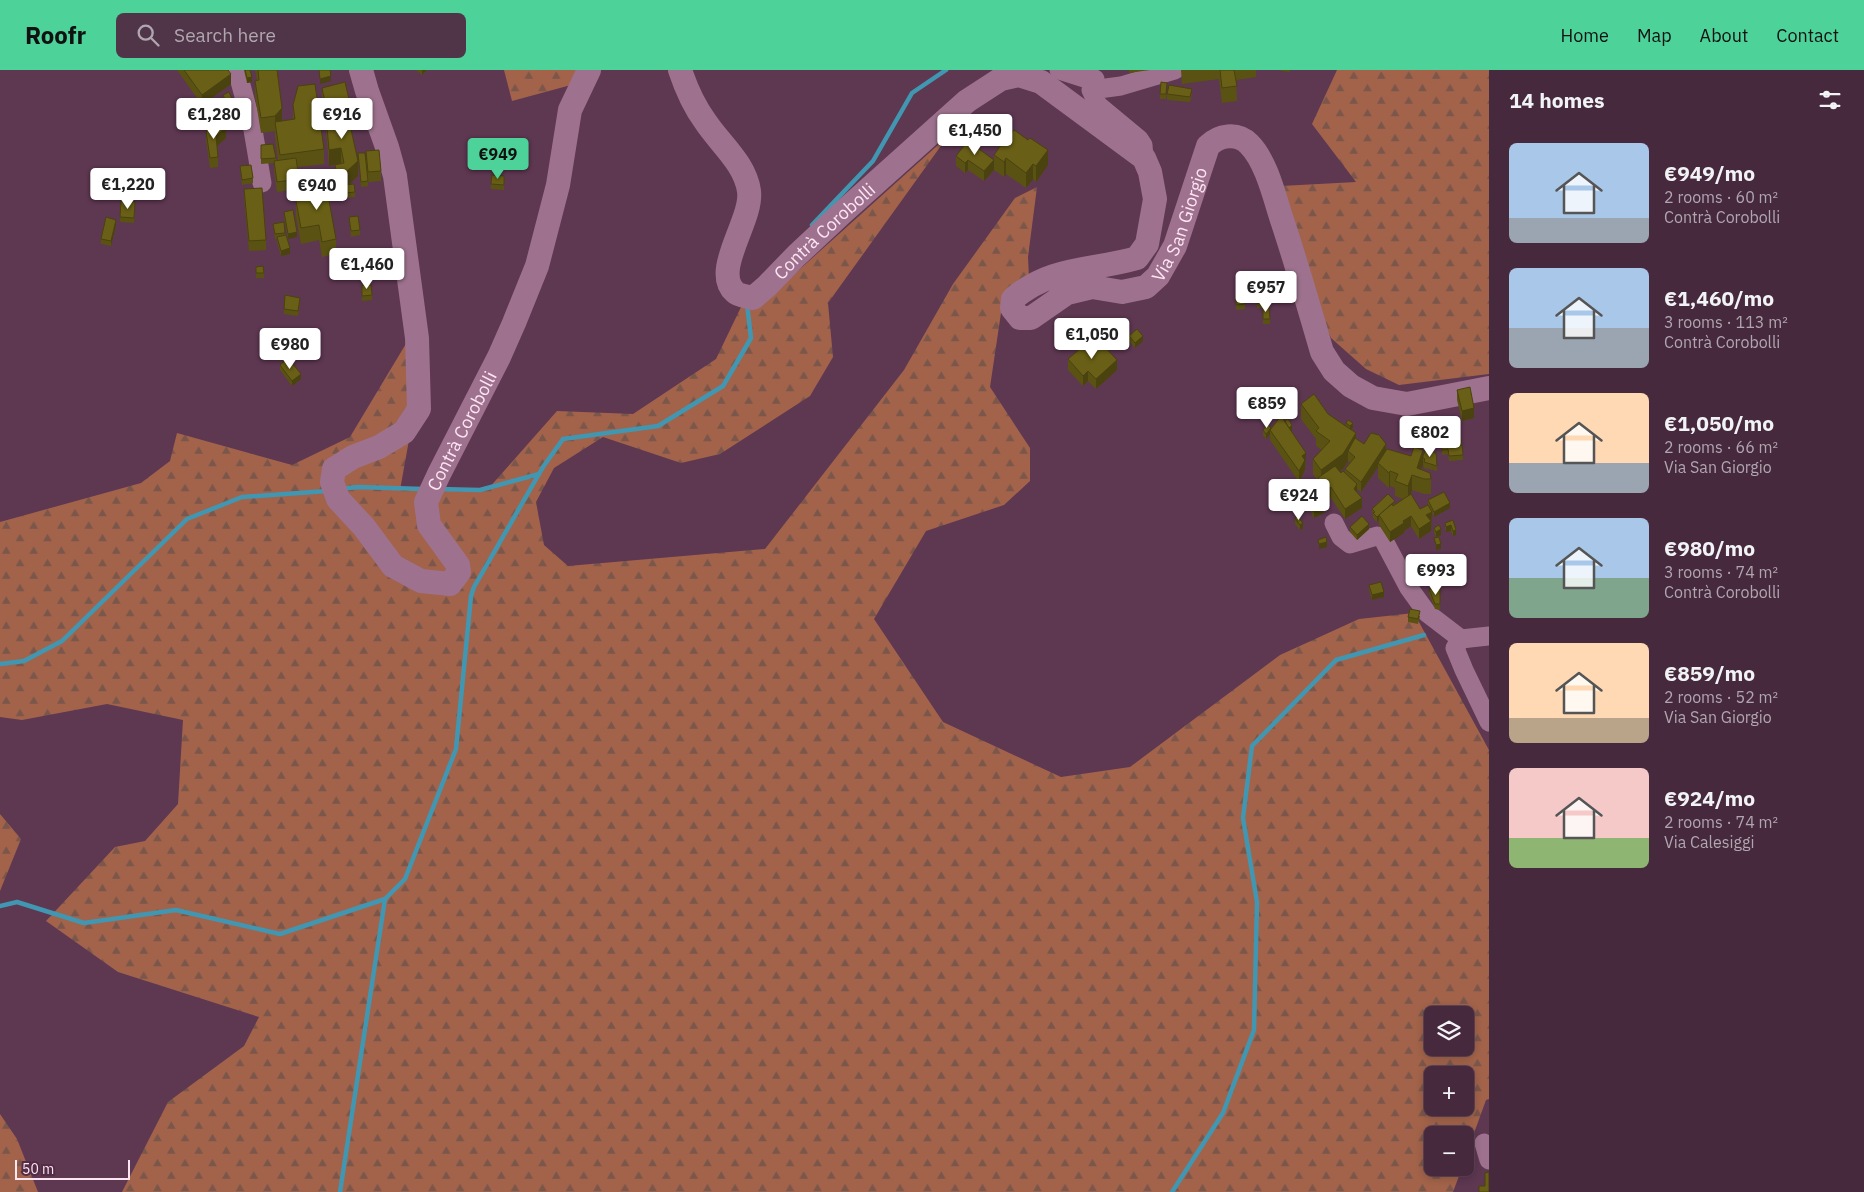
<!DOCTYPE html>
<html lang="en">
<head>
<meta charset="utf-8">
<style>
  :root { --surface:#46293d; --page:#503548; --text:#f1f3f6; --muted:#b0a6b0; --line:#5e4557; --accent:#4dd39a }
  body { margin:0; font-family:"IBM Plex Sans",sans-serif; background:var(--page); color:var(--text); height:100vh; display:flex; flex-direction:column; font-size:19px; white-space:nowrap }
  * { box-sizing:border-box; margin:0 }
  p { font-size:16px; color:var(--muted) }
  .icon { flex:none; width:28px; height:28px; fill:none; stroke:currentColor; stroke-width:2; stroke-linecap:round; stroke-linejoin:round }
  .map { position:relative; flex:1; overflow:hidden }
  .sheet { display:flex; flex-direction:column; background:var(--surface); width:375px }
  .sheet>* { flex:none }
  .fabs { position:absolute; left:1424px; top:936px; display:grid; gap:10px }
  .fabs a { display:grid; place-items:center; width:50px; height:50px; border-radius:8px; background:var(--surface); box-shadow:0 2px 8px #0003,0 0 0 1px var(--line); font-size:25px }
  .scale { position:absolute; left:15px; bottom:12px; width:115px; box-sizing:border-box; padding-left:5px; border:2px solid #fee5f3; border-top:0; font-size:14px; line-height:18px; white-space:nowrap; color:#fee5f3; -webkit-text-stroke:4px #532d46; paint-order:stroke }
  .price { position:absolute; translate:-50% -42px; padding:0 11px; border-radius:5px; background:#fff; color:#222; font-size:16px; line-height:32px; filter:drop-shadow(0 1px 2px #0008) }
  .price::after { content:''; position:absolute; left:50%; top:30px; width:15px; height:11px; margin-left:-8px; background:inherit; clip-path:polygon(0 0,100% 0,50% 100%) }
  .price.on { background:var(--accent); color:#111 }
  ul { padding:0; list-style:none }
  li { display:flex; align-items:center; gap:15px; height:125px; padding:0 20px }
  li span { display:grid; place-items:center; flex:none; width:140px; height:100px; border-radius:8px; color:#555 }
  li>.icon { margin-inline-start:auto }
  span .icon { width:60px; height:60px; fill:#fffc; stroke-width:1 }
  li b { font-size:21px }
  h2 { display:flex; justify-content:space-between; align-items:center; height:60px; padding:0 20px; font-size:21px }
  header { display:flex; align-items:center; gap:30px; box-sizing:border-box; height:70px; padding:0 25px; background:var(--accent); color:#111 }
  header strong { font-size:24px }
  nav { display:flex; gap:28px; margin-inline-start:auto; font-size:18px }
  .search { width:350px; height:45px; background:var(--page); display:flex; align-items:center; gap:12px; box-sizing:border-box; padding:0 18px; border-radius:8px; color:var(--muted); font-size:19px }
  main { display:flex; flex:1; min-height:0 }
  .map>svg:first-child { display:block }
</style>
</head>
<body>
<header>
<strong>Roofr</strong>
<div class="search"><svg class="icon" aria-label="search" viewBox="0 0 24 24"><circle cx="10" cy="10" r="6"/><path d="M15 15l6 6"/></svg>Search here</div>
<nav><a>Home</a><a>Map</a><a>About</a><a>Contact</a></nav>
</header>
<main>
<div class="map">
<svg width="1489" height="1122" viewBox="0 0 1489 1122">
  <defs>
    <pattern id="forest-firs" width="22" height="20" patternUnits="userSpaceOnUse" patternTransform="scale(1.25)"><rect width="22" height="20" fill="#a2634a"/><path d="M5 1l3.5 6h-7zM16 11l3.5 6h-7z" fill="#7b564a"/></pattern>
  </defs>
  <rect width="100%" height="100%" fill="#5e3751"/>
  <g fill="url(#forest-firs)" fill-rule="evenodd">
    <path d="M504 0H582L571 15 512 31Z"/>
    <path d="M1337 0H1489V304L1399 315 1366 299 1331 268 1310 222 1281 116 1356 112 1312 54Z"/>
    <path d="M948 66 828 233 833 287 810 326 720 384 681 393 603 367 554 398 536 432 544 475 568 496 765 479 904 300 953 214 1015 128 1037 117 1028 187 1029 208 1001 243 990 317 1030 378V411L1004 435 926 461 874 549 943 652 1061 707 1130 697 1280 585 1359 549 1414 543 1489 680V1029L1486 1030 1465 1088V1065H1432V1098H1462L1453 1122H122L168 1032 244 976 259 947 118 902 46 851 115 777 145 771 178 734 183 650 107 634 22 650 0 647V452L141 413 170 391 177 363 292 395 350 367 410 267 416 331 400 420 488 419 557 341 633 344 716 289 742 235H760ZM1432 945H1465V978H1432ZM1432 1005H1465V1038H1432Z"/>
    <path d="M0 744 21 769 0 821Z"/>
    <path d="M0 1044 17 1069 38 1122H0Z"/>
  </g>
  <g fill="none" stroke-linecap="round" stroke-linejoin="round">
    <g stroke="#4197b1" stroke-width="4.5">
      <path d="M812 155 873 91 912 23 946 0"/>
      <path d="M342 419 357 417 424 419"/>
      <path d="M439 419 480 420 539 404"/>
      <path d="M0 594 24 591 62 571 187 449 242 427 327 421"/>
      <path d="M0 836 17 832 84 853 176 840 280 864 385 829 405 809 456 679 471 526 474 517 543 397 563 369 658 356 723 316 751 268 747 234"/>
      <path d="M340 1122 385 829"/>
      <path d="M1172 1122 1223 1043 1254 960 1257 832 1243 748 1252 676 1336 590 1424 565"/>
    </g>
    <g stroke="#9e728e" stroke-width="19">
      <path d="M237 0 253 60 262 113"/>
      <path d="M1059 0 1084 8 1095 9"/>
      <path d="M1144 88 1143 75 1139 69 1098 35 1091 20 1121 16 1175 0"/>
      <path d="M1334 453 1341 467 1350 474 1377 466 1382 467 1409 518 1427 543 1461 569"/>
      <path d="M1489 566 1461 569 1455 578 1464 600 1489 652"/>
      <path d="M1484 1073 1489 1090"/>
    </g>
    <g stroke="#9e728e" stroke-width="24">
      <path id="s1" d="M361 0 367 21 387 77 395 106 417 268 419 339 404 362 379 377 353 387 334 399 332 412 338 429 364 457 393 496 421 511 450 514 459 502 458 495 429 455 426 432 439 404 499 287 514 253 537 196 558 115 570 40 589 0"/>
      <path id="s2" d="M680 0C686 18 694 36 705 51 720 74 745 93 749 121 753 150 711 201 735 222 739 226 747 226 753 228L767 216 797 185 842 143 967 31 1001 9 1019 5 1041 12 1144 88 1150 102 1155 129 1147 174 1137 188C1092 201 1051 196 1013 229L1012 238 1020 248H1031L1067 223 1092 217 1122 222 1146 217 1158 206 1175 176 1208 76C1219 65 1237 62 1249 74 1266 91 1274 125 1281 147 1296 192 1309 237 1322 282L1334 301 1351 316 1373 328 1407 334 1489 318"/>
    </g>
  </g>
  <g fill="#5a5213" fill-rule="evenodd">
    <path d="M177 0H228L231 14 202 35Z"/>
    <path d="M244 0H250L252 12 247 13Z"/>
    <path d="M255 0H277L282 51 293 49V35L324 79V94L298 97 299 109V119L277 122 274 101V93L261 94V75L276 88V90H278L275 67V61L261 63 255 26V11L257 10Z"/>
    <path d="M416 0H427L422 5Z"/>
    <path d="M1129 0H1150L1129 3Z"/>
    <path d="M1181 0H1256V7L1236 10 1237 31 1222 33 1219 9 1182 14Z"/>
    <path d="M1281 0H1290V2L1281 1Z"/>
    <path d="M322 18 352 52H350L358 106 348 115 355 122V127L346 128 345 118 337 120 335 110V95L341 94V93L329 96 326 61V46L322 28Z"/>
    <path d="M1167 18 1166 29H1160V24Z"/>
    <path d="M1167 24H1192L1190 32 1167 30Z"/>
    <path d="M223 25 232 35 226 38 223 30Z"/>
    <path d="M206 61 226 68 217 76 218 87V97L210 98 206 71Z"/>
    <path d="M358 83 381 101V111L368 112V116L361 117Z"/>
    <path d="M994 85 1048 95 1036 112 1033 109 1026 118 1006 104 1004 107 994 100 984 111 968 100 965 103 956 96V86L994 90Z"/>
    <path d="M240 96 253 108V113L242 115Z"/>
    <path d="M504 106V120L491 119V114Z"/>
    <path d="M302 118 336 169V184L322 187 319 170 301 174 296 146V131L302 130Z"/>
    <path d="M244 119 266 170V180L249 181 244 129Z"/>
    <path d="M121 131 135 132 134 153 120 152Z"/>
    <path d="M284 142 297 167 288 169 284 147Z"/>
    <path d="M349 147 360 160V165L351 167Z"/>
    <path d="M284 152 285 165 290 184 281 186 277 172V169H275L273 154Z"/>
    <path d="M116 155 111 176 101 174V169Z"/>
    <path d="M256 197 264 203V208H256Z"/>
    <path d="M362 215 372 225V230L362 231Z"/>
    <path d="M1253 219 1261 225V229H1263V237H1269L1270 254H1263V238H1257V230L1254 231Z"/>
    <path d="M1245 222V239L1236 240V223Z"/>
    <path d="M300 233 298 246 284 244V239Z"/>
    <path d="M1129 266 1143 271 1135 278 1129 271Z"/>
    <path d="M1095 280 1117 300 1096 319 1088 311 1083 316 1068 300V289Z"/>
    <path d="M273 282 282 286 279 291 273 287Z"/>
    <path d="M280 295 301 309 292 316 280 300Z"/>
    <path d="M1457 320 1474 348 1462 351 1457 330Z"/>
    <path d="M1282 331 1292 344 1285 346 1282 337Z"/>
    <path d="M1271 333 1281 341 1274 344 1271 338Z"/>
    <path d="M1301 334 1328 344 1346 356V353L1353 358 1351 360 1356 369 1364 374 1386 381 1409 386H1423L1437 396V401L1424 398 1423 393 1422 400 1431 409V424H1424L1412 420 1410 424 1420 439 1428 435V430L1450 438 1434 447 1432 442 1431 461 1419 469 1411 456 1404 461V463L1390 472 1379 455V450L1377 452 1373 448 1372 439 1395 434 1403 429 1395 426V418L1390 416 1389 418 1378 408V397L1361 422 1357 419V423L1362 438 1345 449 1331 428 1326 430 1318 418V411L1313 404V389L1322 380 1316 376V369L1301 349ZM1348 391 1350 393 1345 399V403H1341L1339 402 1343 399Z"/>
    <path d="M1285 351 1292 361H1291L1306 393 1305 400 1299 412 1270 370V365L1266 369 1263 365V360L1271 358Z"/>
    <path d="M1461 367V375H1462L1463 390 1449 391 1448 384 1442 385V376L1456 375 1455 368Z"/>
    <path d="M1307 425 1291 437 1288 433V428Z"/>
    <path d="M1307 430 1324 443 1314 448 1307 435Z"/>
    <path d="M1295 448 1303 458 1300 460 1295 454Z"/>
    <path d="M1453 450 1456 465 1453 466 1451 461 1446 462 1445 458V453Z"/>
    <path d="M1350 457 1369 459 1357 470 1350 462Z"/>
    <path d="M1434 458 1441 465 1436 467 1434 463Z"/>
    <path d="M1369 515 1384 527 1372 530 1369 520Z"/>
    <path d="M1429 519H1440V540L1435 539 1429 524Z"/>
    <path d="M1420 546 1418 554 1408 552V547Z"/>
  </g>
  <g fill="#4a420f">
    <path d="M422 0H427L422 5Z"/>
    <path d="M231 4V14L202 35V25Z"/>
    <path d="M331 6V11L320 14V9Z"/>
    <path d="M252 7V12L247 13V8Z"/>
    <path d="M232 29V35L226 38V32Z"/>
    <path d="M282 38V53L275 52V61V46Z"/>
    <path d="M352 42V52L329 57V47Z"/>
    <path d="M226 58V68L216 77V66Z"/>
    <path d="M341 78V93L329 96V80Z"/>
    <path d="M1048 80V95L1036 112V96Z"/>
    <path d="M1006 88V104L1004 107V92Z"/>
    <path d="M968 90V100L965 103V93Z"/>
    <path d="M994 90V100L984 111V101Z"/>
    <path d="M358 91V106L345 118 337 120V105Z"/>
    <path d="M1033 94V109L1026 118V103Z"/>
    <path d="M116 150V155L111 176V171Z"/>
    <path d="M297 162V167L288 169V164Z"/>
    <path d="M290 178V184L281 186V181Z"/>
    <path d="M1143 266V271L1135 278V273Z"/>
    <path d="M282 281V286L279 291V286Z"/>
    <path d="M1117 290V300L1096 319V309Z"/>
    <path d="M1088 301V311L1083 316V306Z"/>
    <path d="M301 304V309L292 316V311Z"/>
    <path d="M1281 336V341L1274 344V339Z"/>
    <path d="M1474 338V348L1462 351V341Z"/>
    <path d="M1292 339V344L1285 346V341Z"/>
    <path d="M1353 353V358L1350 361V356Z"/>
    <path d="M1292 355V361L1286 365V360Z"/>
    <path d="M1270 360V365L1266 369V364Z"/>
    <path d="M1356 363V378L1348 381V391L1343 399 1322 414 1321 412V400Z"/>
    <path d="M1386 374V385L1378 393V397L1361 422V412Z"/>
    <path d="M1423 380V395L1419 407 1417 398Z"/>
    <path d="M1306 383 1305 400 1299 412V401L1302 386Z"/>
    <path d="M1390 401V416L1389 418V403Z"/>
    <path d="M1412 405V420L1408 431V416Z"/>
    <path d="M1357 414V425L1354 419Z"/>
    <path d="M1331 417V428L1326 430V420Z"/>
    <path d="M1307 420V425L1291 437V432Z"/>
    <path d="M1362 428V438L1345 449V439Z"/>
    <path d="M1450 433V438L1434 447V442Z"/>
    <path d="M1324 438V443L1314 448V442Z"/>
    <path d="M1432 442 1431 461 1419 469V459L1426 445Z"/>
    <path d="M1379 445V450L1377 452V447Z"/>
    <path d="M1411 446V456L1404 461V463L1390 472V462L1403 451Z"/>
    <path d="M1303 453V458L1300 460V455Z"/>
    <path d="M1369 454V459L1357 470V465Z"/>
    <path d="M1451 455V461L1446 462V457Z"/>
    <path d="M1441 459V465L1436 467V462Z"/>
    <path d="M1456 460V465L1453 466V461Z"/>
    <path d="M1327 472V477L1319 479V474Z"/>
    <path d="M1441 474V479L1436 480V475Z"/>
    <path d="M1384 522V527L1372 530V525Z"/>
  </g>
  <g fill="#695f16" stroke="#4a420f">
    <path d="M184 0H228L231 4 202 25Z"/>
    <path d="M245 0H250L252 7 247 8Z"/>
    <path d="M258 0H277L282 38 275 46 261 48 255 11 259 10Z"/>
    <path d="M319 0H330L331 6 320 9Z"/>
    <path d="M1220 0H1234L1237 16 1222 18Z"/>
    <path d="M345 12 352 42 348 43 347 41 328 46 322 18Z"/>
    <path d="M1161 12 1167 13 1166 24H1160Z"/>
    <path d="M315 14 324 79 280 85 275 52 295 49 293 35 298 16Z"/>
    <path d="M1169 15 1192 19 1190 27 1167 24Z"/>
    <path d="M229 22 232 29 226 32 223 25Z"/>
    <path d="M347 41 358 91 345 103 337 105 335 95 344 93 341 78 329 80 326 46Z"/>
    <path d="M226 53V58L216 66 218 87 210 88 206 61Z"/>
    <path d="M1014 60 1028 70 1030 68 1048 80 1036 96 1033 94 1026 103 1006 88 1004 92 994 85 1008 65 1009 66Z"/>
    <path d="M968 71 994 90 984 101 968 90 965 93 956 86Z"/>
    <path d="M273 74 276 88 261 89V75Z"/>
    <path d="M379 80 381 101 368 102 366 81Z"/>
    <path d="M358 83H365L368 111 361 112Z"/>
    <path d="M296 88 299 109 277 112 274 91Z"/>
    <path d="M251 95 253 108 242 110 240 96Z"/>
    <path d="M492 105 504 106V115L491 114Z"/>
    <path d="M326 114 336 169 322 172 319 155 301 158 296 131 304 129 302 118Z"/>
    <path d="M354 114 355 122 346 123 345 115Z"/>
    <path d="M262 118 266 170 249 171 244 119Z"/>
    <path d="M121 131 135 132 134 148 120 147Z"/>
    <path d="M293 140 297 162 288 164 284 142Z"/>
    <path d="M358 146 360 160 351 161 349 147Z"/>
    <path d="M106 147 116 150 111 171 101 169Z"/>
    <path d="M284 152 285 163 275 164 273 154Z"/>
    <path d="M286 165 290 178 281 181 277 167Z"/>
    <path d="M263 196 264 203H256V197Z"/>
    <path d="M362 215H371L372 225 362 226Z"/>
    <path d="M1260 217 1261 225 1254 226 1253 219Z"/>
    <path d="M1245 222V234L1236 235V223Z"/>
    <path d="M285 225 300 228 298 241 284 239Z"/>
    <rect x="1257" y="229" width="6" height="4"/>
    <path d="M1263 237H1269L1270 249H1263Z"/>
    <path d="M1137 259 1143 266 1135 273 1129 266Z"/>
    <path d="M1088 272 1095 280 1102 274 1117 290 1096 309 1088 301 1083 306 1068 289Z"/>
    <path d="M276 276 282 281 279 286 273 282Z"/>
    <path d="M288 288 301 304 292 311 280 295Z"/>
    <path d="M1470 317 1474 338 1462 341 1457 320Z"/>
    <path d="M1314 324 1328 344 1356 363 1343 384 1321 400 1313 389 1330 371 1316 361 1319 358 1301 334Z"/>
    <path d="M1278 329 1281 336 1274 339 1271 333Z"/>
    <path d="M1288 329 1292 339 1285 341 1282 331Z"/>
    <path d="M1281 346 1306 383 1302 386 1305 390 1299 401 1270 360Z"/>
    <path d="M1288 349 1292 355 1289 358 1285 351Z"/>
    <path d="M1348 350 1353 353 1350 356 1346 353Z"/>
    <path d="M1268 354 1271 358 1266 364 1263 360Z"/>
    <path d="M1371 363 1379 365 1386 374 1361 412 1345 399 1355 387 1348 381 1355 368 1364 374Z"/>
    <path d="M1461 367V373H1456L1455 368Z"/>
    <path d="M1462 375 1463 385 1449 386 1448 379 1442 380V376Z"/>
    <path d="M1414 377 1423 380 1417 398 1430 403 1431 409H1424L1412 405 1408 416 1395 411 1398 404 1390 401 1389 403 1378 393 1387 379 1411 386Z"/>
    <path d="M1425 381 1436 383 1437 396 1424 392 1425 389 1423 388V386Z"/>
    <path d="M1335 396 1341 403 1343 401 1357 414 1354 419 1362 428 1345 439 1331 417 1326 420 1318 408Z"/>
    <path d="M1304 416 1307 420 1291 432 1288 428Z"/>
    <path d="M1444 422 1450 433 1434 442 1428 430Z"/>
    <path d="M1388 424 1395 431 1377 447 1373 443 1375 442 1372 439Z"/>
    <path d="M1411 424 1420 439 1428 435 1432 442 1426 445 1431 451 1419 459 1411 446 1403 451 1404 453 1390 462 1379 445 1392 434 1393 436Z"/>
    <path d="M1318 425 1324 438 1314 442 1307 430Z"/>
    <path d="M1362 446 1369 454 1357 465 1350 457Z"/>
    <path d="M1298 447 1303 453 1300 455 1295 448Z"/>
    <path d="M1453 450 1456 460 1453 461 1451 455 1446 457 1445 453Z"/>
    <path d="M1439 455 1441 459 1436 462 1434 458Z"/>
    <path d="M1326 467 1327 472 1319 474 1318 470Z"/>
    <path d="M1439 467 1441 474 1436 475 1434 468Z"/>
    <path d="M1381 512 1384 522 1372 525 1369 515Z"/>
    <path d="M1429 519H1440V534H1435Z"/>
    <path d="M1410 539 1420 541 1418 549 1408 547Z"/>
    <path d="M1489 1102V1122H1479V1116H1485V1103Z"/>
  </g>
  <g text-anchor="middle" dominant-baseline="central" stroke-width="4.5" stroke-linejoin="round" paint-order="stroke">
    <g font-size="18" fill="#fee5f3" stroke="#532d46">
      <text stroke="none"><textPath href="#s2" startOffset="1235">Via San Giorgio</textPath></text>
      <text stroke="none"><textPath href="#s2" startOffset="364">Contrà Corobolli</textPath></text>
      <text stroke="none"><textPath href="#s1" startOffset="806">Contrà Corobolli</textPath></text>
    </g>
  </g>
</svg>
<div class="fabs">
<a><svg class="icon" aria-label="layers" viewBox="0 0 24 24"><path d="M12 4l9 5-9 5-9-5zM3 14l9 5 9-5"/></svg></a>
<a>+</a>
<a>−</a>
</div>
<div class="scale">50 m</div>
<b class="price" style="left:214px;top:70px">€1,280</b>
<b class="price" style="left:342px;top:70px">€916</b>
<b class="price" style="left:975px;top:86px">€1,450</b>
<b class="price on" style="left:498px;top:110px">€949</b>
<b class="price" style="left:128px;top:140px">€1,220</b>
<b class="price" style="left:317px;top:141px">€940</b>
<b class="price" style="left:367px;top:220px">€1,460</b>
<b class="price" style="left:1266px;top:243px">€957</b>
<b class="price" style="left:1092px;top:290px">€1,050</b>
<b class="price" style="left:290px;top:300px">€980</b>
<b class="price" style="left:1267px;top:359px">€859</b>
<b class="price" style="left:1430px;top:388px">€802</b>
<b class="price" style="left:1299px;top:451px">€924</b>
<b class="price" style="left:1436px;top:526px">€993</b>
</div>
<section class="sheet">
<h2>14 homes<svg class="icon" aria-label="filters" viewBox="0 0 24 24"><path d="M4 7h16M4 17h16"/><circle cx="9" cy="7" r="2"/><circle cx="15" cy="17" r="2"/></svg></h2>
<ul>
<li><span style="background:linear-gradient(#a9c7e8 75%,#9aa5b1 0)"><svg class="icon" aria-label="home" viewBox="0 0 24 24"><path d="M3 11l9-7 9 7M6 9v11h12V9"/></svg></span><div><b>€949/mo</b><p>2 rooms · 60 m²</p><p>Contrà Corobolli</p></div></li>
<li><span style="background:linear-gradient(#a9c7e8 60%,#9aa5b1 0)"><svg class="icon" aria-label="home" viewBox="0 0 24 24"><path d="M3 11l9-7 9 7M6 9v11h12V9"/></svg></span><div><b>€1,460/mo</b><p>3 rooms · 113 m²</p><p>Contrà Corobolli</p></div></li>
<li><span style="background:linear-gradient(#ffd9b3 70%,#9aa5b1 0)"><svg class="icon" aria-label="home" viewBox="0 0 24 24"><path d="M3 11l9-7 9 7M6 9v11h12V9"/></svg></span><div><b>€1,050/mo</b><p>2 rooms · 66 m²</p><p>Via San Giorgio</p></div></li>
<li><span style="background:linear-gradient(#a9c7e8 60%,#7fa58c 0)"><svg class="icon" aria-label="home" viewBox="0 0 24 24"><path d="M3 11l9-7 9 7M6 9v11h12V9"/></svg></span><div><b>€980/mo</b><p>3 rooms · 74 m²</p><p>Contrà Corobolli</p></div></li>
<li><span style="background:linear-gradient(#ffd9b3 75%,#b9a48a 0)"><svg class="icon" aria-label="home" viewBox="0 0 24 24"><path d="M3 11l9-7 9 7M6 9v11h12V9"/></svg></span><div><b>€859/mo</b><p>2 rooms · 52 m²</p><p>Via San Giorgio</p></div></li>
<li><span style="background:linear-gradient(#f6c9c9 70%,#8fb573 0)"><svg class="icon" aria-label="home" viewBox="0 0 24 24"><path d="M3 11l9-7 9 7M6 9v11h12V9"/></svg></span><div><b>€924/mo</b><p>2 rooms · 74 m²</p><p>Via Calesiggi</p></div></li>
</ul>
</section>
</main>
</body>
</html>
